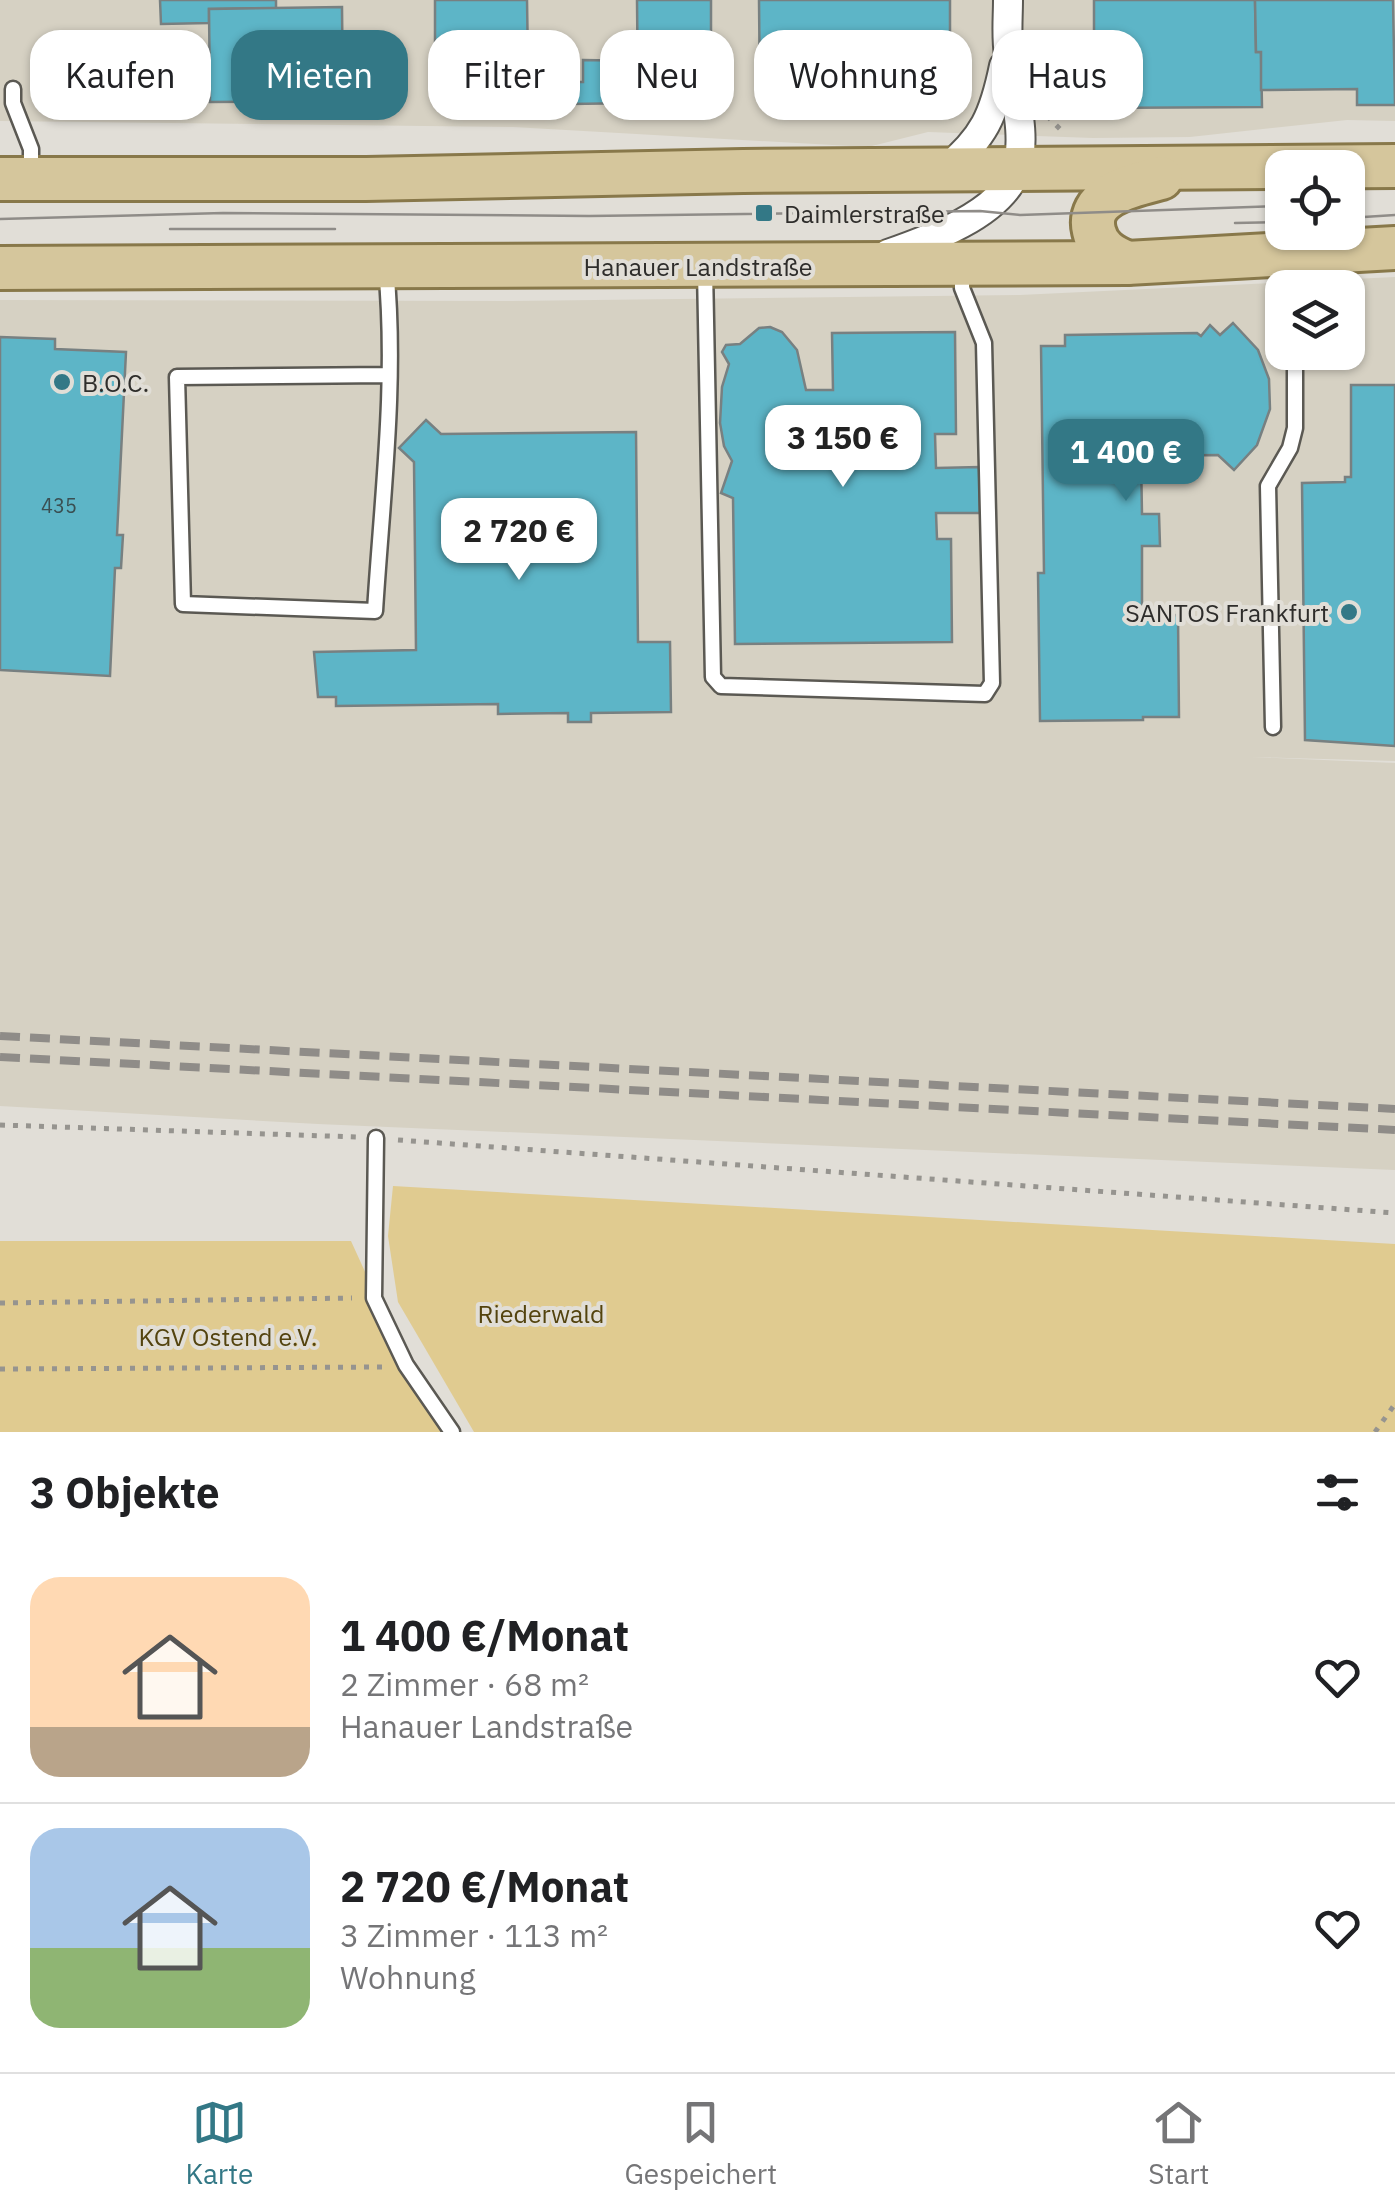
<!DOCTYPE html>
<html lang="de">
<head>
<meta charset="utf-8">
<style>
  :root { --surface:#fff; --page:#f6f6f6; --text:#202124; --muted:#757577; --line:#e0e0e0; --accent:#337886 }
  body { margin:0; font-family:"IBM Plex Sans",sans-serif; background:var(--page); color:var(--text); height:100vh; display:flex; flex-direction:column; font-size:38px; white-space:nowrap }
  * { box-sizing:border-box; margin:0 }
  p { font-size:32px; color:var(--muted) }
  .icon { flex:none; width:55px; height:55px; fill:none; stroke:currentColor; stroke-width:2; stroke-linecap:round; stroke-linejoin:round }
  .map { position:relative; height:1432px; overflow:hidden }
  .side { display:flex; flex-direction:column; background:var(--surface); flex:1 }
  .side>* { flex:none }
  .hud { position:absolute; left:30px; top:30px; width:1335px; height:90px; display:flex; gap:20px }
  .tools { position:absolute; left:1265px; top:150px; display:grid; gap:20px }
  .tools a { display:grid; place-items:center; width:100px; height:100px; border-radius:20px; background:var(--surface); box-shadow:0 2px 8px #0004; font-size:50px }
  .price { position:absolute; translate:-50% -85px; padding:0 22px; border-radius:20px; background:#fff; color:#222; font-size:32px; line-height:65px; filter:drop-shadow(0 2px 5px #0008) }
  .price::after { content:''; position:absolute; left:50%; top:60px; width:30px; height:22px; margin-left:-15px; background:inherit; clip-path:polygon(0 0,100% 0,50% 100%) }
  .price.on { background:var(--accent); color:#fff }
  ul { padding:0; list-style:none }
  li { display:flex; align-items:center; gap:30px; height:250px; padding:0 30px }
  li+li { border-top:2px solid var(--line) }
  li span { display:grid; place-items:center; flex:none; width:280px; height:200px; border-radius:30px; color:#555 }
  li>.icon { margin-inline-start:auto }
  span .icon { width:120px; height:120px; fill:#fffc; stroke-width:1 }
  li b { font-size:42px }
  h2 { display:flex; justify-content:space-between; align-items:center; height:120px; padding:0 30px; font-size:42px }
  .chip { padding:0 35px; border-radius:30px; background:var(--surface); box-shadow:0 2px 8px #0004; font-size:35px; line-height:90px }
  .chip.on { background:var(--accent); color:#fff }
  .dock { display:flex; justify-content:space-around; align-items:center; height:140px; border-top:2px solid var(--line); background:var(--surface); font-size:28px; color:var(--muted) }
  .dock a { display:grid; justify-items:center; gap:5px }
  .dock .on { color:var(--accent) }
  .map>svg:first-child { display:block }
</style>
</head>
<body>
<div class="map">
<svg width="1395" height="1432" viewBox="0 0 1395 1432">
  <rect width="100%" height="100%" fill="#e1ded7"/>
  <g fill="#d6d1c3" fill-rule="evenodd">
    <path d="M0 0H1395V121L1347 120 1190 137 1093 138 928 132 868 147 513 127 0 121Z"/>
    <path d="M1395 277V761L1251 757 1395 763V1170L318 1124 0 1106V300L511 301 1020 295ZM1282 288H1348V352H1282Z"/>
  </g>
  <g fill="#e0cb90">
    <path d="M393 1186 1395 1244V1432H474L398 1302 388 1236Z"/>
    <path d="M0 1241H351L377 1298 456 1432H0Z"/>
  </g>
  <g fill="#5db5c7" stroke="#788081" stroke-width="2.5">
    <path d="M160 0H276V8L209 9V23L161 24Z"/>
    <path d="M435 0H527L528 62 449 63 448 57H435Z"/>
    <path d="M637 0H711V102L687 106 638 103Z"/>
    <path d="M759 0H950V64L954 70 911 94V100L760 101Z"/>
    <path d="M1094 0H1255L1256 52H1261L1262 107 1089 108 1088 53H1094Z"/>
    <path d="M1255 0H1393L1395 105H1357V89L1261 90V52H1256Z"/>
    <path d="M342 7 343 101 210 102 209 9Z"/>
    <path d="M583 60 638 61V103L570 104V82H583Z"/>
    <path d="M1233 323 1258 350 1269 379 1270 409 1257 445 1234 470 1218 455 1141 456 1142 514H1159L1160 546H1142V616L1178 615 1179 717H1143V720L1040 721 1038 573H1044L1041 346H1065V335L1197 333 1201 336 1210 325 1220 335Z"/>
    <path d="M770 327 782 332 797 350 806 390H833L832 333 955 332 956 434H935L936 468 979 467 980 513H936L937 539H951L952 642 735 644 733 498 721 493 732 461 724 446 720 423 722 387 729 364 722 352 726 345 740 344 759 328Z"/>
    <path d="M0 337 55 339V349L126 352 117 535H123L121 568H115L110 676 0 670Z"/>
    <path d="M1351 385H1395V746L1305 740 1302 483 1345 482V477H1351Z"/>
    <path d="M426 420 441 434 636 432 638 642H670L671 712 591 713V722H568V713L498 714V704L336 706V697H318L314 652 416 650 414 462 399 448Z"/>
  </g>
  <g fill="none" stroke-linecap="round" stroke-linejoin="round">
    <defs>
      <g id="lane">
        <path d="M13 89V103L31 149V174"/>
        <path d="M386 268C397 381 382 498 375 611L183 604 177 377 387 375"/>
        <path d="M705 270 713 677 721 686 985 694 992 683 984 343 962 288V270"/>
        <path d="M1293 288V258"/>
        <path d="M1273 727 1268 486 1290 448 1295 428V352"/>
        <path d="M376 1138 374 1298 406 1365 452 1432"/>
      </g>
      <g id="street">
        <path d="M945 170C984 138 994 115 1004 66"/>
        <path d="M888 254C928 240 1000 215 1016 171 1028 136 1013 90 1009 55 1006 37 1008 18 1008 0"/>
      </g>
      <g id="primary">
        <path d="M0 179H366L743 171 1395 166"/>
        <path d="M1127 263C1111 256 1098 249 1094 231 1085 194 1135 185 1161 178"/>
        <path d="M0 268 1127 263 1395 248"/>
      </g>
    </defs>
    <use href="#lane" stroke="#5b5953" stroke-width="19"/>
    <use href="#street" stroke="#5b5953" stroke-width="32"/>
    <use href="#primary" stroke="#88784a" stroke-width="48"/>
    <g stroke="#96948f" stroke-width="5" stroke-dasharray="5 8" stroke-linecap="butt">
      <path d="M1038 69 1088 68"/>
      <path d="M1047 116 1064 133"/>
      <path d="M0 1125 357 1137"/>
      <path d="M398 1140 1395 1213"/>
      <path d="M0 1303 352 1298"/>
      <path d="M0 1369 383 1367"/>
      <path d="M1375 1432 1395 1404"/>
    </g>
    <use href="#lane" stroke="#fff" stroke-width="14"/>
    <use href="#street" stroke="#fff" stroke-width="28"/>
    <use href="#primary" stroke="#d5c69c" stroke-width="42"/>
    <g stroke="#8f8c88" stroke-width="2.5">
      <path d="M1348 218 1395 215"/>
      <path d="M0 219 223 213 589 216 980 211 1020 215 1282 206"/>
      <path d="M1235 223 1282 222"/>
      <path d="M170 229H335"/>
    </g>
    <g stroke="#8f8c88" stroke-width="8" stroke-dasharray="20 10" stroke-linecap="butt">
      <path d="M0 1036 1395 1109"/>
      <path d="M0 1057 1395 1130"/>
    </g>
  </g>
  <g fill="#337886" stroke="#e1ded7" stroke-width="4">
    <rect x="754" y="203" width="20" height="20" rx="5"/>
    <circle cx="62" cy="382" r="10"/>
    <circle cx="1349" cy="612" r="10"/>
  </g>
  <g text-anchor="middle" dominant-baseline="central" stroke-width="8" stroke-linejoin="round" paint-order="stroke">
    <g font-size="20" fill="#3a4f52">
      <text x="59" y="505">435</text>
    </g>
    <g font-size="25" fill="#2e2d2b" stroke="#e1ded7" text-anchor="start">
      <text x="784" y="213">Daimlerstraße</text>
      <text x="82" y="382">B.O.C.</text>
      <text x="1329" y="612" text-anchor="end">SANTOS Frankfurt</text>
    </g>
    <g font-size="25" fill="#2e2d2b" stroke="#e1ded7">
      <text x="698" y="266">Hanauer Landstraße</text>
    </g>
    <g font-size="25" fill="#53430e" stroke="#e1ded7">
      <text x="541" y="1313">Riederwald</text>
      <text x="228" y="1336">KGV Ostend e.V.</text>
    </g>
  </g>
</svg>
<div class="tools">
<a><svg class="icon" aria-label="locate" viewBox="0 0 24 24"><circle cx="12" cy="12" r="6"/><path d="M12 2v4M12 18v4M2 12h4M18 12h4"/></svg></a>
<a><svg class="icon" aria-label="layers" viewBox="0 0 24 24"><path d="M12 4l9 5-9 5-9-5zM3 14l9 5 9-5"/></svg></a>
</div>
<b class="price" style="left:843px;top:490px">3 150 €</b>
<b class="price on" style="left:1126px;top:504px">1 400 €</b>
<b class="price" style="left:519px;top:583px">2 720 €</b>
<div class="hud">
<a class="chip">Kaufen</a>
<a class="chip on">Mieten</a>
<a class="chip">Filter</a>
<a class="chip">Neu</a>
<a class="chip">Wohnung</a>
<a class="chip">Haus</a>
</div>
</div>
<section class="side">
<h2>3 Objekte<svg class="icon" aria-label="filters" viewBox="0 0 24 24"><path d="M4 7h16M4 17h16"/><circle cx="9" cy="7" r="2"/><circle cx="15" cy="17" r="2"/></svg></h2>
<ul>
<li><span style="background:linear-gradient(#ffd9b3 75%,#b9a48a 0)"><svg class="icon" aria-label="home" viewBox="0 0 24 24"><path d="M3 11l9-7 9 7M6 9v11h12V9"/></svg></span><div><b>1 400 €/Monat</b><p>2 Zimmer · 68 m²</p><p>Hanauer Landstraße</p></div><svg class="icon" aria-label="heart" viewBox="0 0 24 24"><path d="M12 20l-8-8c-3-5 5-10 8-4 3-6 11-1 8 4z"/></svg></li>
<li><span style="background:linear-gradient(#a9c7e8 60%,#8fb573 0)"><svg class="icon" aria-label="home" viewBox="0 0 24 24"><path d="M3 11l9-7 9 7M6 9v11h12V9"/></svg></span><div><b>2 720 €/Monat</b><p>3 Zimmer · 113 m²</p><p>Wohnung</p></div><svg class="icon" aria-label="heart" viewBox="0 0 24 24"><path d="M12 20l-8-8c-3-5 5-10 8-4 3-6 11-1 8 4z"/></svg></li>
</ul>
</section>
<nav class="dock">
<a class="on"><svg class="icon" aria-label="map" viewBox="0 0 24 24"><path d="M3 6l6-2 6 2 6-2v14l-6 2-6-2-6 2zM9 4v14M15 6v14"/></svg>Karte</a>
<a><svg class="icon" aria-label="saved" viewBox="0 0 24 24"><path d="M7 4h10v16l-5-4-5 4z"/></svg>Gespeichert</a>
<a><svg class="icon" aria-label="home" viewBox="0 0 24 24"><path d="M3 11l9-7 9 7M6 9v11h12V9"/></svg>Start</a>
</nav>
</body>
</html>
